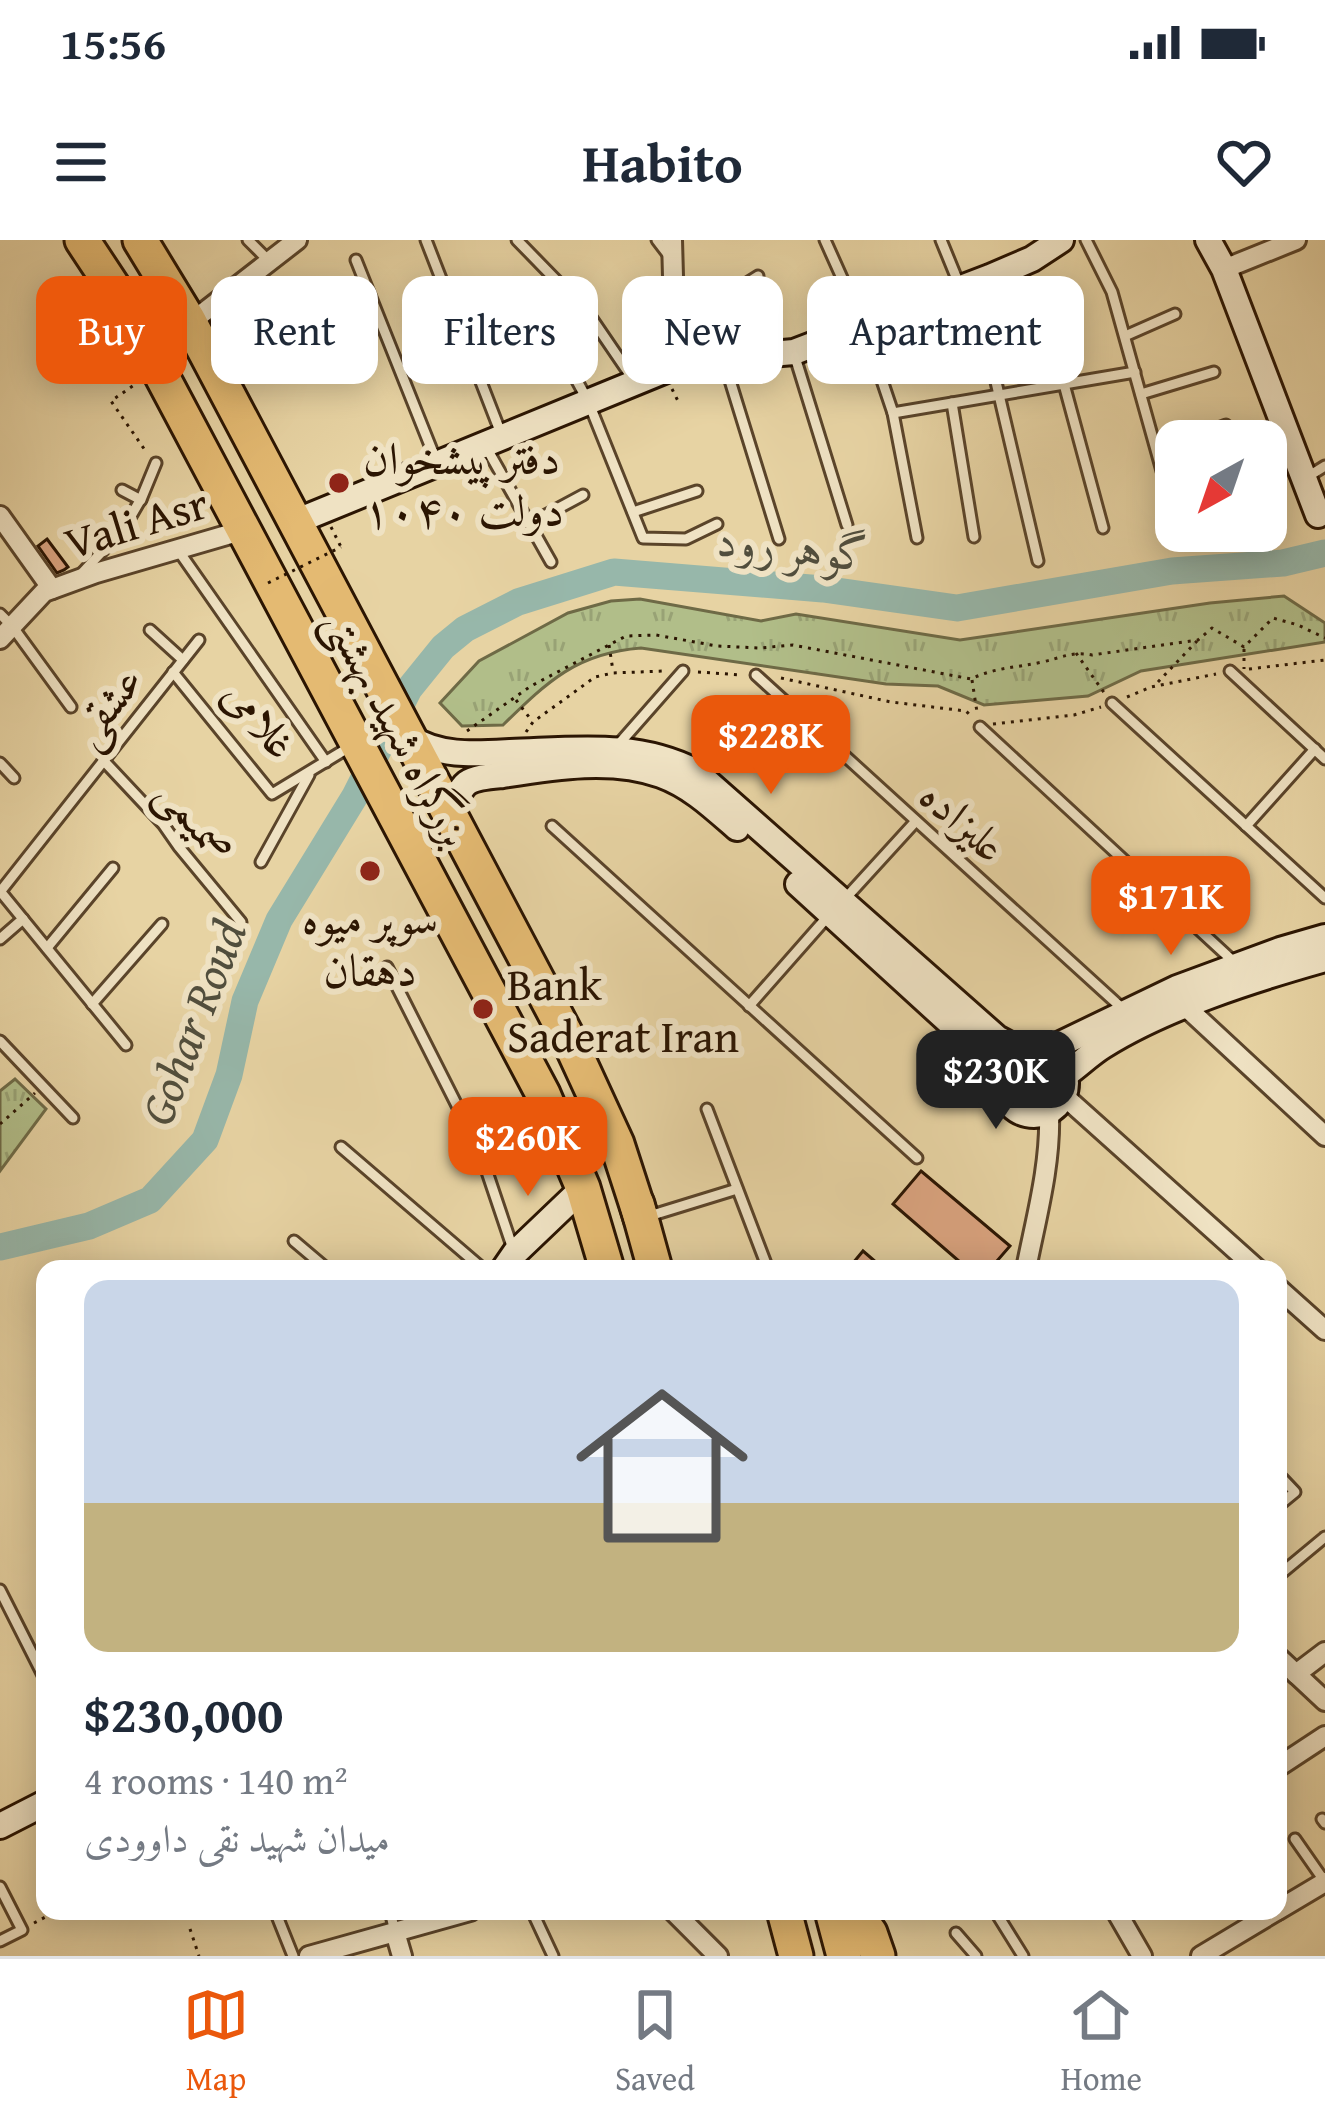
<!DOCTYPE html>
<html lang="en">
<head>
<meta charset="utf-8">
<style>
  :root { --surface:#fff; --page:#f6f6f7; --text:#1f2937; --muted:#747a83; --line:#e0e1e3; --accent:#ea580c }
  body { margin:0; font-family:"Gentium Book Plus",Amiri,serif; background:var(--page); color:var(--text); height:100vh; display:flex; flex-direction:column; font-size:45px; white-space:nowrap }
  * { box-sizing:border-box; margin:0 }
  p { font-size:39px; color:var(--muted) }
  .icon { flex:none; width:66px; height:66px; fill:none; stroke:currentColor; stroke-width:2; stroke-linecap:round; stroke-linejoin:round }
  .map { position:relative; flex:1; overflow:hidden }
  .sheet { position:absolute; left:36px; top:1020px; width:1251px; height:660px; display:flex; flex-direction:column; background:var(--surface); border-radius:24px; box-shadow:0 6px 30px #0003 }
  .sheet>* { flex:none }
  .hud { position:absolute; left:36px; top:36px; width:1254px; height:108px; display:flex; gap:24px }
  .needle { width:78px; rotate:220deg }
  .tools { position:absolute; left:1155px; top:180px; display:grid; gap:24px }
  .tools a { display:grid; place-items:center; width:132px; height:132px; border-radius:24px; background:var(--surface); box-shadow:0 6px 30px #0003; font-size:60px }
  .price { position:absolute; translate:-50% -102px; padding:0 27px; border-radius:24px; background:var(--accent); color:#fff; font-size:39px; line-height:78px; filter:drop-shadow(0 3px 6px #0008) }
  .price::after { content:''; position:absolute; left:50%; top:72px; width:36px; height:27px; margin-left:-18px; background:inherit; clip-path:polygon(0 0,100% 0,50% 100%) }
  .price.current { background:#222; color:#fff }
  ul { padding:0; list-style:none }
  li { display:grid; align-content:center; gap:24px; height:636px; padding:0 48px }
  li span { display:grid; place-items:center; height:372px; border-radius:24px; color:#555 }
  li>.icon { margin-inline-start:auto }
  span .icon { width:216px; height:216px; fill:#fffc; stroke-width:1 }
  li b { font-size:51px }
  .chip { padding:0 42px; border-radius:24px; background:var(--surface); box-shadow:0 6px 30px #0003; font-size:42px; line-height:108px }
  .chip.current { background:var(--accent); color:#fff }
  .status { display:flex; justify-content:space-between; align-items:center; height:84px; padding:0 60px; background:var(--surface); direction:ltr }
  .status svg { height:33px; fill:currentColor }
  header { display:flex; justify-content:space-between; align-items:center; height:156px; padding:0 48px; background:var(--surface); font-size:54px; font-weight:600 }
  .tabs { display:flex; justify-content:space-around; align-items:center; height:168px; border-top:3px solid var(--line); background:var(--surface); font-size:33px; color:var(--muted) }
  .tabs a { display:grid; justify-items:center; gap:6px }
  .tabs .current { color:var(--accent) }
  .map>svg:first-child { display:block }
</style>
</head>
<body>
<div class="status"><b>15:56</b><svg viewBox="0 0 49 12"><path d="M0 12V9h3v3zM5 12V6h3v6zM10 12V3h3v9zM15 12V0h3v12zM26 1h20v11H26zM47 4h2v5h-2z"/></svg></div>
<header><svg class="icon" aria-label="menu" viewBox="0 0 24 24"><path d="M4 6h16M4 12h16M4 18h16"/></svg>Habito<svg class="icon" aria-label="heart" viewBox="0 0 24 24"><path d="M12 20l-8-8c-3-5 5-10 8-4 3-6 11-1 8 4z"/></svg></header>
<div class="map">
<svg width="1325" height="1716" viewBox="0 0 1325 1716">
  <defs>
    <pattern id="grass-tufts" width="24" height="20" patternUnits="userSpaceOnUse" patternTransform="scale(3)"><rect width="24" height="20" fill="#b1be89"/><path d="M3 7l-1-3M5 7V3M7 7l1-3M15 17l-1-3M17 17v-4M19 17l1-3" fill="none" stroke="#98a275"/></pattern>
  </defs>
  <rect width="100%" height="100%" fill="#e7d3a3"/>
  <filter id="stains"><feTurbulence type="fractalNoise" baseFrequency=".00167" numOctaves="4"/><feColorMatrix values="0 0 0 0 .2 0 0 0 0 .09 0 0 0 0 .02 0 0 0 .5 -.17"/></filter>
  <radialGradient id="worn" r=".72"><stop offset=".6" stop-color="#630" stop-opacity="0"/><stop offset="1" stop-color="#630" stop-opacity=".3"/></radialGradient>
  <g fill="url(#grass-tufts)" stroke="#6e6a46" stroke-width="3">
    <path d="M1284 356 1325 383V402L1141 431 1088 456 984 465 938 446 886 444 641 408C577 413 548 441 503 485L462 486 440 463 479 421 568 373 611 361 640 359 761 381 796 374 960 400 1210 363Z"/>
    <path d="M15 839 46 869 0 931V851Z"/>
  </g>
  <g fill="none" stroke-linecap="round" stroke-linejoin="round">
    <path stroke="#97b7aa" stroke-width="27" d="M0 1007 89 986 150 960 205 900 229 835 245 761 279 680 355 556 409 449 443 407 465 389 518 362 614 332 823 349 957 368 1172 331 1283 323 1325 313"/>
  </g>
  <g fill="#dba480" stroke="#2b1502" stroke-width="3">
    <path d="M662 83 669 111 658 116 644 93Z"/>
    <path d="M47 299 68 327 64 330 57 333 38 306Z"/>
    <path d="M921 931 1010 1006 990 1029H968L893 964Z"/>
    <path d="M863 1011 884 1029H848Z"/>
  </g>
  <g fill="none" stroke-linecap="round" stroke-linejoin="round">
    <defs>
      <g id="lane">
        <path d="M248 0 269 21"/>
        <path d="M426 0 502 196"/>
        <path d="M517 0 588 73 635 142"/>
        <path d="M657 0 670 17"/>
        <path d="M825 0 864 87 893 173 917 298"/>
        <path d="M941 0 959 44"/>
        <path d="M1086 0 1112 52 1174 274"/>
        <path d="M356 20 437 223"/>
        <path d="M973 44 1038 321"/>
        <path d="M1045 74 1103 288"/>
        <path d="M677 87 758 36"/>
        <path d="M1125 96 1175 74"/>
        <path d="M564 117 588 161 643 298 686 299 717 284"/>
        <path d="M795 117 847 285"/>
        <path d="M283 119 379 80"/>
        <path d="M724 121 779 299"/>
        <path d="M1141 154 1214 132"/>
        <path d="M952 163 974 297"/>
        <path d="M893 173 1135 132"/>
        <path d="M1184 201 1226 185"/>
        <path d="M486 207 551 322"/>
        <path d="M1158 211 1176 204"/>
        <path d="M1266 225 1290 217"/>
        <path d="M1304 239 1325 226"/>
        <path d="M122 250 141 260"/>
        <path d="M633 272 697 251"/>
        <path d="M529 284 583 255"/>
        <path d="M178 310 326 522"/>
        <path d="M83 332 124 288 142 257 156 223"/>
        <path d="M0 374 12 386 71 467"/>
        <path d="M150 390 183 420"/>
        <path d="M1230 431 1325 519"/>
        <path d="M173 432 272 554 343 511"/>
        <path d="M756 435 1124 770"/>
        <path d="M1112 463 1325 658"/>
        <path d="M980 487 1234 722"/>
        <path d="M618 505 683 431"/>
        <path d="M103 520 163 584 179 607 241 682"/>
        <path d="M0 523 14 538"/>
        <path d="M552 586 917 918"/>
        <path d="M1246 586 1315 509"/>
        <path d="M261 622 309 535"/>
        <path d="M0 651 126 805"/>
        <path d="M0 652 199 400"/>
        <path d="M843 661 916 581"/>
        <path d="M0 699 23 679"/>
        <path d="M47 708 113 628"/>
        <path d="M387 727 480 911 514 1012"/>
        <path d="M92 764 162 684"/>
        <path d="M749 766 830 674"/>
        <path d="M0 801 73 878"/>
        <path d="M707 869 768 1029"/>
        <path d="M341 907 483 1029"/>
        <path d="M646 977 737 949"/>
        <path d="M294 1001 327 1029"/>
        <path d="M1278 1234 1295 1252 1278 1266"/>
        <path d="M1278 1336 1325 1297"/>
        <path d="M0 1350 45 1439"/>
        <path d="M1322 1579 1325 1583"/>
        <path d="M1295 1599 1325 1642"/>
        <path d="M0 1647 22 1690 0 1701"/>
        <path d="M275 1671 293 1716"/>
        <path d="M390 1671 395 1692"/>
        <path d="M532 1671 553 1716"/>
        <path d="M995 1671 1023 1716"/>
        <path d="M956 1693 976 1716"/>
      </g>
      <g id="street">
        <path d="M672 0 674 73 685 122"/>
        <path d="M1224 29 1296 0"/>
        <path d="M190 83 297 0"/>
        <path d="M0 276 52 349"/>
        <path d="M0 399 44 352 96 333 244 290"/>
        <path d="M1186 767 1325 896"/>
        <path d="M1064 856 1257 1029"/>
        <path d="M1026 1029C1036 978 1051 925 1049 872"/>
        <path d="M1278 1048 1325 1090"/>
        <path d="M1278 1417 1325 1461"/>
        <path d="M1296 1434 1325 1412"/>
        <path d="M1278 1527 1325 1496"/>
        <path d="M1278 1670 1325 1642"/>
        <path d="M673 1671 718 1716"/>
        <path d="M1116 1671 1142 1716"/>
        <path d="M395 1692 402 1716"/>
        <path d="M309 1716 470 1671"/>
        <path d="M1201 1716 1276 1671"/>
      </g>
      <g id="secondary">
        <path d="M1208 0 1224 29 1318 275"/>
        <path d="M295 282 688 121 794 112 990 37 1032 19 1061 0"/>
        <path d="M409 497C439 517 475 514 510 512 574 510 637 501 696 532L997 798 1023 812"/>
        <path d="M451 577C454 567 458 550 467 543 475 537 493 536 503 535 553 527 612 517 661 535 691 546 713 567 737 588"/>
        <path d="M798 644 982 812 1002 835"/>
        <circle cx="1034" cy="843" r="32"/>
        <path d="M1044 812 1177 748 1280 710 1325 697"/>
        <path d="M1065 835C1078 826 1090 814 1103 806 1165 767 1254 739 1325 719"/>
        <path d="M504 1029 515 1013 583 948"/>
        <path d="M0 1586 45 1563"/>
      </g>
      <g id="highway">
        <path d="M82 0 121 59 543 854 583 948 607 1029"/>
        <path d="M140 0 188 79 570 802 617 904 641 978"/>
        <path d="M637 964 655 1029"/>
        <path d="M784 1671 796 1716"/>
        <path d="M832 1671 844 1716"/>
        <path d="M854 1671 870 1693 878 1716"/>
      </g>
    </defs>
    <use href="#lane" stroke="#5a442a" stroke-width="15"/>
    <use href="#street" stroke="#5a442a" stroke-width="24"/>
    <use href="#secondary" stroke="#2b1502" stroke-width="30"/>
    <use href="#highway" stroke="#2b1502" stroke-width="39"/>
    <g stroke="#2b1502" stroke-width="3" stroke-dasharray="3 6" stroke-linecap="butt">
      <path d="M485 111 503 103"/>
      <path d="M140 141 111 161 147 213"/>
      <path d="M672 149 679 163"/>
      <path d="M331 287 341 307"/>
      <path d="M609 405 613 431"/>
      <path d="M1244 409V429"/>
      <path d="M1076 413 1105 454"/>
      <path d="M1249 429 1325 420"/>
      <path d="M698 432 742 435"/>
      <path d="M781 438 891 462 966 471 971 476"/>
      <path d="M972 440 977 472"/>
      <path d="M1158 442 1197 401"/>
      <path d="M1127 457 1151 447 1216 434"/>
      <path d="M516 460 532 481"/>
      <path d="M993 484 1074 475 1101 467"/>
      <path d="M467 491 531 446 626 396 656 395 717 406 760 408 793 405 971 439C996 427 1016 428 1042 422 1061 418 1072 411 1092 415L1198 400 1212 388 1244 407 1273 378 1298 385 1325 398"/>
      <path d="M526 492 533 482 595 437 613 433 664 431"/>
      <path d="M0 884 35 853"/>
      <path d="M34 1683 57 1671"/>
      <path d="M190 1689 199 1716"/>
    </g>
    <use href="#lane" stroke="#efe2c3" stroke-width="9"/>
    <use href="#street" stroke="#efe2c3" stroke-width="18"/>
    <use href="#secondary" stroke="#efe2c3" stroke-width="24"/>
    <use href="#highway" stroke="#e4ba72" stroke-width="33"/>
    <path stroke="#2b1502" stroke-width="3" stroke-dasharray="3 6" stroke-linecap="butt" d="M268 343 341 307"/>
  </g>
  <g fill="#8f2418" stroke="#efe2c3" stroke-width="4.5">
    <circle cx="339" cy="243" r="12"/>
    <circle cx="370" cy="631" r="12"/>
    <circle cx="483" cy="769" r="12"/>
  </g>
  <g text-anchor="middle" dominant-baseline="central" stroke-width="12" stroke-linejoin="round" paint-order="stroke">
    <g font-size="45" fill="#2b1502" stroke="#efe2c3" text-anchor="start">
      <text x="363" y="217">دفتر پیشخوان<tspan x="363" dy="52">دولت ۱۰۴۰</tspan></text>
      <text x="370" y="677" text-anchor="middle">سوپر میوه<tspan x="370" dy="52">دهقان</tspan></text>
      <text x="507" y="743">Bank<tspan x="507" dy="52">Saderat Iran</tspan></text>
    </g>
    <g font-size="45" fill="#2b1502" stroke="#efe2c3">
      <text transform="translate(136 282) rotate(-17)">Vali Asr</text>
      <text transform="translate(105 465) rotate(-52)">عشقی</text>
      <text transform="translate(261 478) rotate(50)">غلامی</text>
      <text transform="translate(399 487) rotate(62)">بزرگراه شهید بهشتی</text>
      <text transform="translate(198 579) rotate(50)">صمیمی</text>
      <text transform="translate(964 580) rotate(42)">علیزاده</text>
    </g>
    <g font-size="48" font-style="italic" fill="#514e3d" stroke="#efe2c3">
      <text transform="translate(795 306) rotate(6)">گوهر رود</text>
      <text transform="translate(192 782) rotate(-69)">Gohar Roud</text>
    </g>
  </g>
  <rect width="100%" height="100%" filter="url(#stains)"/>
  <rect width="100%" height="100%" fill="url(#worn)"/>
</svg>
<div class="tools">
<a><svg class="needle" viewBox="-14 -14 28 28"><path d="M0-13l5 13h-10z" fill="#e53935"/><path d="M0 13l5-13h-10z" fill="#747a83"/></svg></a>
</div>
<b class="price" style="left:771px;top:557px">$228K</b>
<b class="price" style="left:1171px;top:718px">$171K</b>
<b class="price current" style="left:996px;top:892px">$230K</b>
<b class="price" style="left:528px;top:959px">$260K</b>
<div class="hud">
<a class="chip current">Buy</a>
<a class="chip">Rent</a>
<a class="chip">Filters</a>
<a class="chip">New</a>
<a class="chip">Apartment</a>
</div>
<section class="sheet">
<ul>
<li><span style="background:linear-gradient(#c9d6e8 60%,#c2b280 0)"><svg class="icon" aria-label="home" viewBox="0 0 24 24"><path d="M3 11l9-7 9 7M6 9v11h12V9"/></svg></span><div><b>$230,000</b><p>4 rooms · 140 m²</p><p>میدان شهید نقی داوودی</p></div></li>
</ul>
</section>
</div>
<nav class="tabs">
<a class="current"><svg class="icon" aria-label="map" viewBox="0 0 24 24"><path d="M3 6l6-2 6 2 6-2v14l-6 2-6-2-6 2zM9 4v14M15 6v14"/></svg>Map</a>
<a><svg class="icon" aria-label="saved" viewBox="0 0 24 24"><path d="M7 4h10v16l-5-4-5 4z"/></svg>Saved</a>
<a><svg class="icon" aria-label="home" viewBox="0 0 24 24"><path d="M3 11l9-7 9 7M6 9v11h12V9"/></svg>Home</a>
</nav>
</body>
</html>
